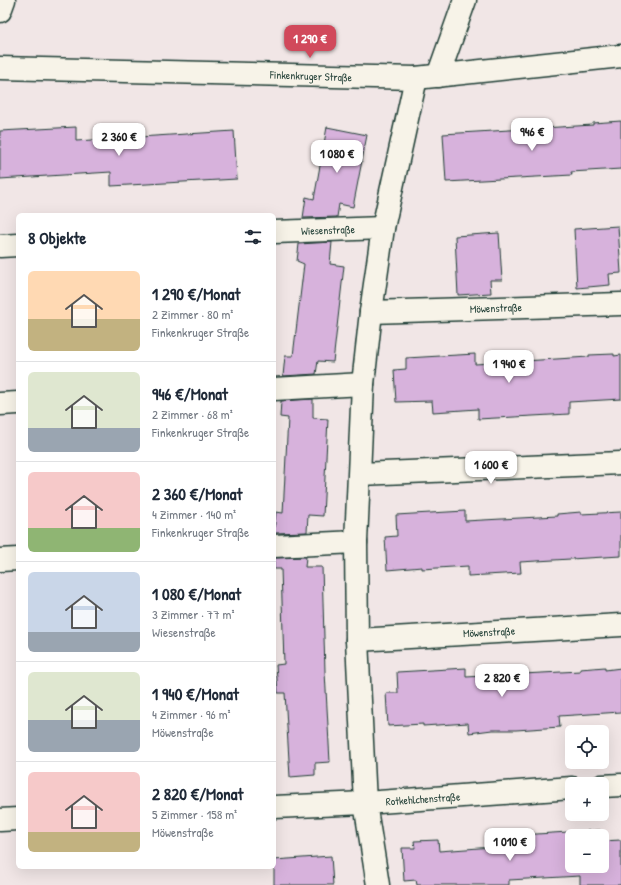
<!DOCTYPE html>
<html lang="de">
<head>
<meta charset="utf-8">
<style>
  :root { --surface:#fff; --page:#f6f6f7; --text:#1f2937; --muted:#747a83; --line:#e0e1e3; --accent:#d1495b }
  body { margin:0; font-family:"Patrick Hand",sans-serif; background:var(--page); color:var(--text); height:100vh; display:flex; flex-direction:column; font-size:15px; white-space:nowrap }
  * { box-sizing:border-box; margin:0 }
  p { font-size:13px; color:var(--muted) }
  .icon { flex:none; width:22px; height:22px; fill:none; stroke:currentColor; stroke-width:2; stroke-linecap:round; stroke-linejoin:round }
  .map { position:relative; flex:1; overflow:hidden }
  .panel { position:absolute; left:16px; top:213px; width:260px; height:656px; display:flex; flex-direction:column; background:var(--surface); border-radius:6px; box-shadow:0 4px 16px #0002 }
  .panel>* { flex:none }
  .controls { position:absolute; left:565px; top:725px; display:grid; gap:8px }
  .controls a { display:grid; place-items:center; width:44px; height:44px; border-radius:6px; background:var(--surface); box-shadow:0 4px 16px #0002; font-size:20px }
  .price { position:absolute; translate:-50% -34px; padding:0 9px; border-radius:8px; background:#fff; color:#222; font-size:13px; line-height:26px; filter:drop-shadow(0 1px 2px #0008) }
  .price::after { content:''; position:absolute; left:50%; top:24px; width:12px; height:9px; margin-left:-6px; background:inherit; clip-path:polygon(0 0,100% 0,50% 100%) }
  .price.selected { background:var(--accent); color:#fff }
  ul { padding:0; list-style:none }
  li { display:flex; align-items:center; gap:12px; height:100px; padding:0 12px }
  li+li { border-top:1px solid var(--line) }
  li span { display:grid; place-items:center; flex:none; width:112px; height:80px; border-radius:6px; color:#555 }
  li>.icon { margin-inline-start:auto }
  span .icon { width:48px; height:48px; fill:#fffc; stroke-width:1 }
  li b { font-size:17px }
  h2 { display:flex; justify-content:space-between; align-items:center; height:48px; padding:0 12px; font-size:17px }
  .map>svg:first-child { display:block }
</style>
</head>
<body>
<div class="map">
<svg width="621" height="885" viewBox="0 0 621 885">
  <rect width="100%" height="100%" fill="#f1e6e6"/>
  <filter id="ink" filterUnits="userSpaceOnUse"><feTurbulence type="fractalNoise" baseFrequency=".025" numOctaves="2"/><feDisplacementMap in="SourceGraphic" scale="8" xChannelSelector="R" yChannelSelector="G"/><feConvolveMatrix kernelMatrix="1 2 1 2 8 2 1 2 1" color-interpolation-filters="sRGB"/></filter>
  <g filter="url(#ink)">
    <g fill="#d7b2dc" stroke="#1f3d34">
      <path d="M621 121V169L571 172 572 175 446 182 443 134 593 125V123Z"/>
      <path d="M76 127V141L234 131 237 179 111 186V172L0 179V131Z"/>
      <path d="M327 127 367 135 353 207 339 204 337 217 303 218 306 197 314 199Z"/>
      <path d="M618 226 621 273 609 274 610 285 577 288 574 229Z"/>
      <path d="M499 233 502 280H490L491 293 458 295 455 236Z"/>
      <path d="M332 242 330 264 344 266 333 362 318 361 316 374 283 376 285 356H293L304 264 297 261 299 244Z"/>
      <path d="M475 354V364L589 357V355L614 354V356L621 355V399L569 402V414L478 419V409L433 412 432 401 396 402 394 370 406 369V358Z"/>
      <path d="M313 399V418L328 419 323 516 308 515 307 532 274 533 276 512 283 513 288 418 280 417 281 401Z"/>
      <path d="M465 511V521L557 516V514L581 512V514L621 512V556L520 562 521 573 468 576V566L422 569V567L387 570 385 537 397 536 396 515Z"/>
      <path d="M306 557 305 567H322L325 672 330 762 315 763V775L290 777 285 693H278L276 665 284 664 281 569H274V558Z"/>
      <path d="M605 667V670L621 668V712L559 716 560 727 516 730H492L469 733 468 723 423 726V724L388 726 386 693H398L397 672 466 668V677L580 671V669Z"/>
      <path d="M600 830V836H572V866H602V841L621 840V885H580V876L509 880V885H417L416 880 404 881 402 848H415L414 841 438 840 439 851 506 846 505 836Z"/>
      <path d="M331 856 333 885H274V860Z"/>
    </g>
    <g fill="none" stroke-linecap="round" stroke-linejoin="round">
      <defs>
        <g id="minor">
          <path d="M0 11 4 0"/>
          <path d="M0 68 416 78 621 56"/>
          <path d="M438 76 465 0"/>
          <path d="M274 232 383 228"/>
          <path d="M0 246 18 245"/>
          <path d="M371 312 621 304"/>
          <path d="M274 389 363 384"/>
          <path d="M0 404 18 403"/>
          <path d="M360 474 621 463"/>
          <path d="M274 546 356 542"/>
          <path d="M0 560 18 559"/>
          <path d="M357 640 621 625"/>
          <path d="M602 786 621 785"/>
          <path d="M274 807 365 803 572 788"/>
          <path d="M0 820 18 819"/>
          <path d="M378 885 365 803 357 640 356 542 363 384 371 312 383 228 416 78"/>
        </g>
      </defs>
      <use href="#minor" stroke="#1f3d34" stroke-width="25"/>
      <use href="#minor" stroke="#f7f3e8" stroke-width="22"/>
    </g>
  </g>
  <g text-anchor="middle" dominant-baseline="central" stroke-width="3" stroke-linejoin="round" paint-order="stroke">
    <g font-size="11" fill="#1f3d34" stroke="#f7f3e8">
      <text transform="translate(311 76) rotate(2)">Finkenkruger Straße</text>
      <text transform="translate(328 230) rotate(-2)">Wiesenstraße</text>
      <text transform="translate(496 308) rotate(-2)">Möwenstraße</text>
      <text transform="translate(489 632) rotate(-3)">Möwenstraße</text>
      <text transform="translate(423 799) rotate(-4)">Rotkehlchenstraße</text>
    </g>
  </g>
</svg>
<div class="controls">
<a><svg class="icon" aria-label="locate" viewBox="0 0 24 24"><circle cx="12" cy="12" r="6"/><path d="M12 2v4M12 18v4M2 12h4M18 12h4"/></svg></a>
<a>+</a>
<a>−</a>
</div>
<b class="price selected" style="left:310px;top:59px">1 290 €</b>
<b class="price" style="left:532px;top:152px">946 €</b>
<b class="price" style="left:119px;top:157px">2 360 €</b>
<b class="price" style="left:337px;top:174px">1 080 €</b>
<b class="price" style="left:509px;top:384px">1 940 €</b>
<b class="price" style="left:491px;top:485px">1 600 €</b>
<b class="price" style="left:502px;top:698px">2 820 €</b>
<b class="price" style="left:510px;top:862px">1 010 €</b>
<section class="panel">
<h2>8 Objekte<svg class="icon" aria-label="filters" viewBox="0 0 24 24"><path d="M4 7h16M4 17h16"/><circle cx="9" cy="7" r="2"/><circle cx="15" cy="17" r="2"/></svg></h2>
<ul>
<li><span style="background:linear-gradient(#ffd9b3 60%,#c2b280 0)"><svg class="icon" aria-label="home" viewBox="0 0 24 24"><path d="M3 11l9-7 9 7M6 9v11h12V9"/></svg></span><div><b>1 290 €/Monat</b><p>2 Zimmer · 80 m²</p><p>Finkenkruger Straße</p></div></li>
<li><span style="background:linear-gradient(#dfe7d0 70%,#9aa5b1 0)"><svg class="icon" aria-label="home" viewBox="0 0 24 24"><path d="M3 11l9-7 9 7M6 9v11h12V9"/></svg></span><div><b>946 €/Monat</b><p>2 Zimmer · 68 m²</p><p>Finkenkruger Straße</p></div></li>
<li><span style="background:linear-gradient(#f6c9c9 70%,#8fb573 0)"><svg class="icon" aria-label="home" viewBox="0 0 24 24"><path d="M3 11l9-7 9 7M6 9v11h12V9"/></svg></span><div><b>2 360 €/Monat</b><p>4 Zimmer · 140 m²</p><p>Finkenkruger Straße</p></div></li>
<li><span style="background:linear-gradient(#c9d6e8 75%,#9aa5b1 0)"><svg class="icon" aria-label="home" viewBox="0 0 24 24"><path d="M3 11l9-7 9 7M6 9v11h12V9"/></svg></span><div><b>1 080 €/Monat</b><p>3 Zimmer · 77 m²</p><p>Wiesenstraße</p></div></li>
<li><span style="background:linear-gradient(#dfe7d0 60%,#9aa5b1 0)"><svg class="icon" aria-label="home" viewBox="0 0 24 24"><path d="M3 11l9-7 9 7M6 9v11h12V9"/></svg></span><div><b>1 940 €/Monat</b><p>4 Zimmer · 96 m²</p><p>Möwenstraße</p></div></li>
<li><span style="background:linear-gradient(#f6c9c9 75%,#c2b280 0)"><svg class="icon" aria-label="home" viewBox="0 0 24 24"><path d="M3 11l9-7 9 7M6 9v11h12V9"/></svg></span><div><b>2 820 €/Monat</b><p>5 Zimmer · 158 m²</p><p>Möwenstraße</p></div></li>
</ul>
</section>
</div>
</body>
</html>
